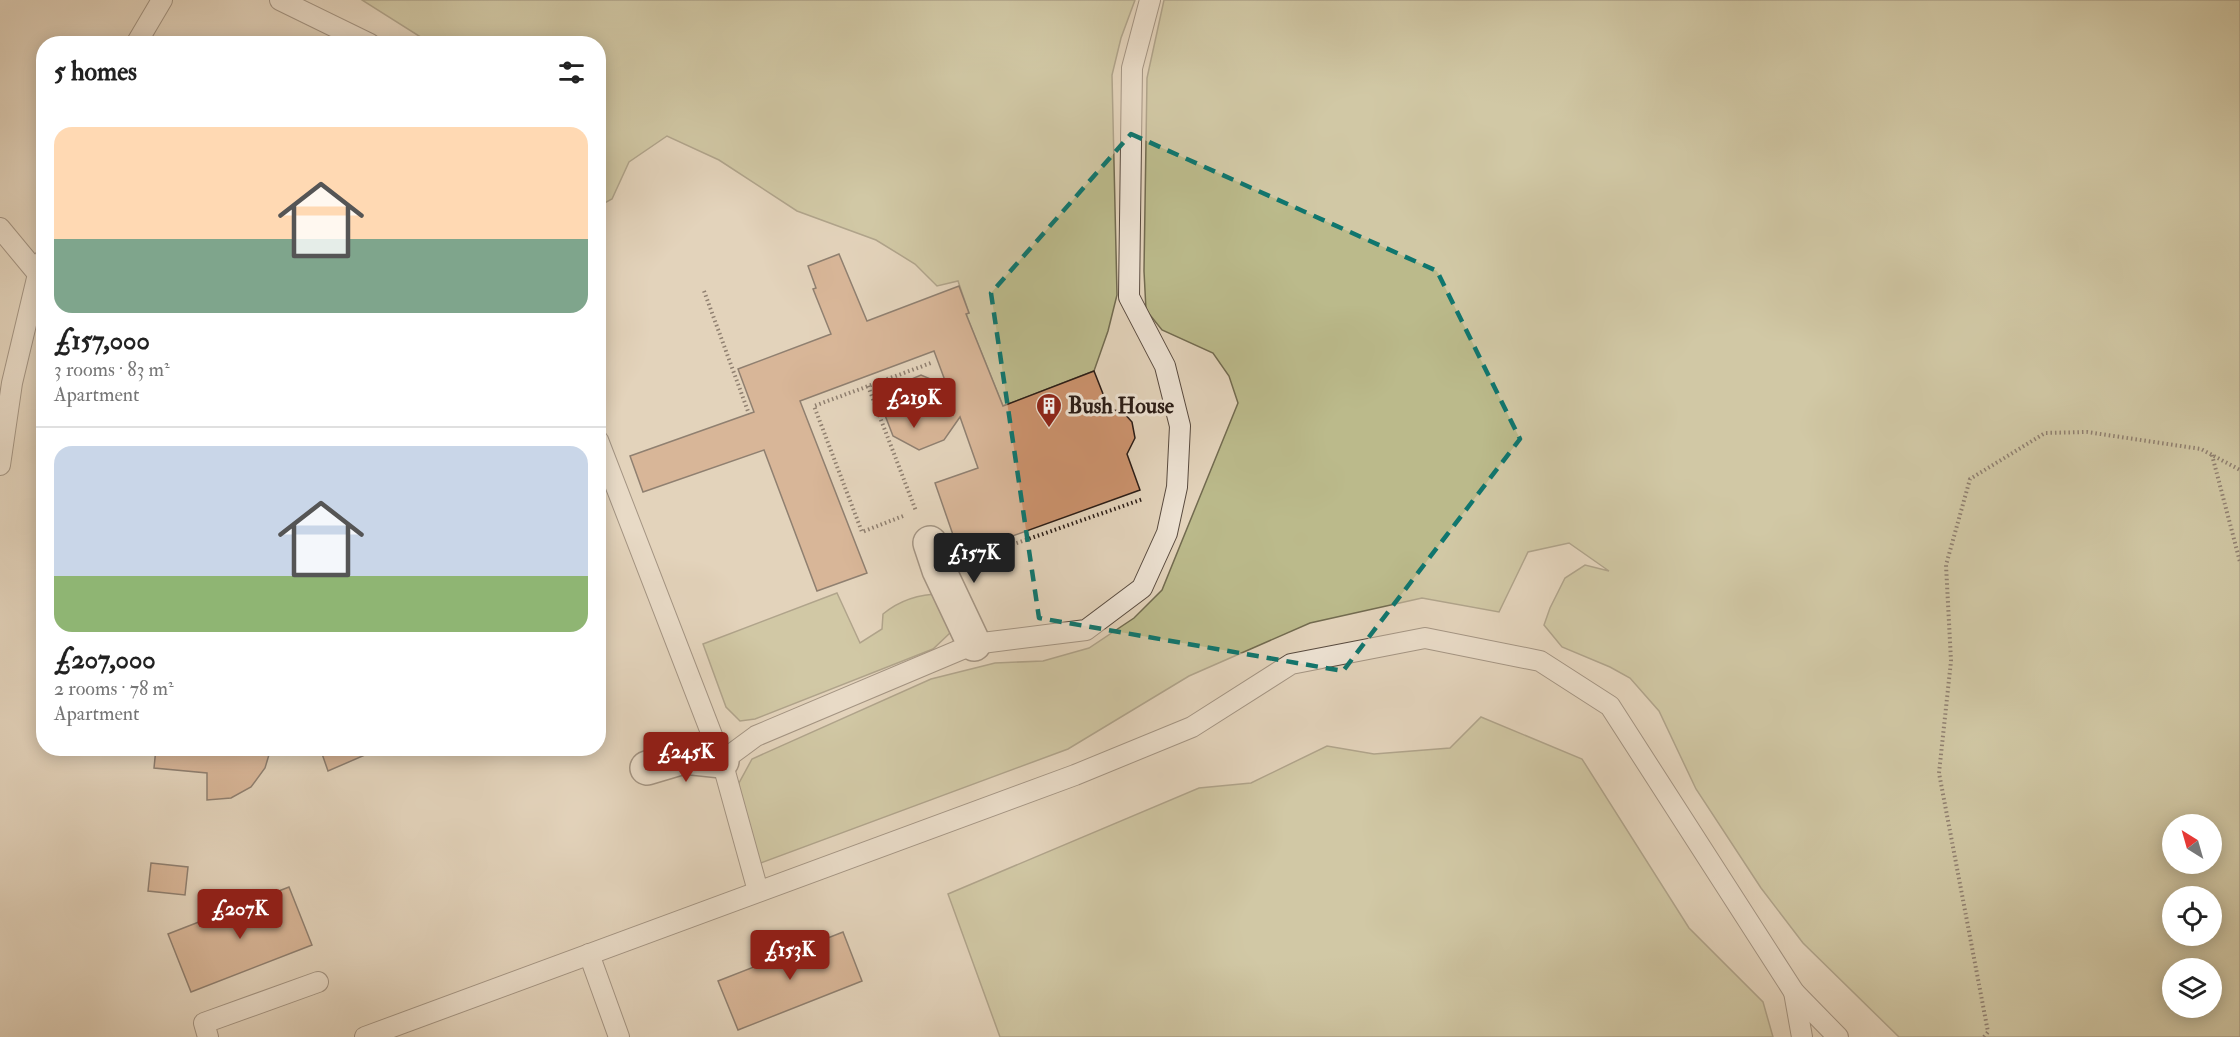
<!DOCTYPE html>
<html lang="en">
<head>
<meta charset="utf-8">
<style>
  :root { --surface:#fff; --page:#f2f2f2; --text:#222; --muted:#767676; --line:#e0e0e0; --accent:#8f2418 }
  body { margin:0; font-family:"IM FELL Double Pica",serif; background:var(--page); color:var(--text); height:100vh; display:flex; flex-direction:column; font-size:22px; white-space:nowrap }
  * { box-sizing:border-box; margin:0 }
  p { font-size:20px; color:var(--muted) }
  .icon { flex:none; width:33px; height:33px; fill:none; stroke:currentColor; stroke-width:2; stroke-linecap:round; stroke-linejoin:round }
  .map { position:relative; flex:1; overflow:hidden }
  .side { position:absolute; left:36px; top:36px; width:570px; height:720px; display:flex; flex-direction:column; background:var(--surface); border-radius:24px; box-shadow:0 3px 15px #0003 }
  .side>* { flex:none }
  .needle { width:39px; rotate:323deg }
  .controls { position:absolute; left:2162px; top:814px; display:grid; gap:12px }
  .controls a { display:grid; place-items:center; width:60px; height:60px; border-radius:50%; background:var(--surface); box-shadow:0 3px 15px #0003; font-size:30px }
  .price { position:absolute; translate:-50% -51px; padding:0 14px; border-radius:6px; background:var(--accent); color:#fff; font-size:20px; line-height:39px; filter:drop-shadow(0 2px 3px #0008) }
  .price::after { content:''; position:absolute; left:50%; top:36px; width:18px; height:14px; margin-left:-9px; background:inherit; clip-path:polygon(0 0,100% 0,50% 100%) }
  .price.on { background:#222; color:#fff }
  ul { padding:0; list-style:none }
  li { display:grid; align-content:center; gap:12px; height:318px; padding:0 18px }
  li+li { border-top:2px solid var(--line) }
  li span { display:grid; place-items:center; height:186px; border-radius:18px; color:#555 }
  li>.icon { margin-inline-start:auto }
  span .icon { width:108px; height:108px; fill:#fffc; stroke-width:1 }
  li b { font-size:26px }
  h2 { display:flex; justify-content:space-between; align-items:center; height:72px; padding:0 18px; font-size:26px }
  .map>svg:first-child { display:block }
</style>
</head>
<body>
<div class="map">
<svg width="2240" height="1037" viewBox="0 0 2240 1037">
  <rect width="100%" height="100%" fill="#e3d3bb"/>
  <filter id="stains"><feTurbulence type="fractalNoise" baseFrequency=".00333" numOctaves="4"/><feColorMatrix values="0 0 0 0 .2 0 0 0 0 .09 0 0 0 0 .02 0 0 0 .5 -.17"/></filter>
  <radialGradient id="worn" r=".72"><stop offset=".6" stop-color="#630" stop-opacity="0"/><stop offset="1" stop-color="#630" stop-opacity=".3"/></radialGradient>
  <g fill="#bbba8b" stroke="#726b50" stroke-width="1.5" fill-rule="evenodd">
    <path d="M362 0H1135L1121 38 1112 75 1117 295 1108 331 1094 371 1003 406 966 314 969 313 958 281 937 286 915 264 876 240 797 211 719 160 667 136 629 162 612 199 599 206 598 44 430 43Z"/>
    <path d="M1164 0H2240V1037H1899L1803 943 1761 888 1696 789 1659 711 1630 678 1610 667 1562 647 1544 625 1550 608 1565 578 1585 565 1609 571 1569 543 1528 552 1499 612 1422 598 1310 623 1189 676 1068 749 758 864 740 818 739 783 752 759 931 679 995 663 1043 661 1089 648 1134 618 1162 590 1238 403 1229 376 1213 353 1162 330 1146 310 1144 271 1147 78ZM2172 825H2211V864H2172ZM2172 897H2211V936H2172ZM2172 969H2211V1008H2172Z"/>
    <path d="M837 593 860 643 882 629 883 614C900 600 919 594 941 594L948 603 950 633 933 649 755 719 740 721 726 707 703 644Z"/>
    <path d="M1481 717 1582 759 1689 928 1763 1002 1773 1037H1000L948 894 1199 788 1251 783 1327 746 1374 754 1450 748Z"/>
  </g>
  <g fill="#cb926d" stroke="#2a1c16" stroke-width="1.5">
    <path d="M839 254 867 321 959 286 969 313 966 314 1003 406 1094 371 1109 409 1123 412 1132 422 1135 438 1127 454 1140 490 960 555 935 483 978 468 960 417 944 440 919 450 893 436 883 410 895 386 921 375 947 386 934 351 800 401 867 573 817 591 764 450 643 492 630 456 754 412 738 369 831 334 813 289 816 288 808 266Z"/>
    <path d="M156 748H271L265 768 251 787 231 798 207 800V773L154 768Z"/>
    <path d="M320 748H381L328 771Z"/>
    <path d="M151 863 188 867 185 895 148 891Z"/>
    <path d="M289 887 312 945 191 992 168 934Z"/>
    <path d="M843 932 862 981 738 1030 718 981Z"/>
  </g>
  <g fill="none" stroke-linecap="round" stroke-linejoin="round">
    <defs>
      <g id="lane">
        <path d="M280 0 370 44"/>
        <path d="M136 44 162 0"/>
        <path d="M0 228 38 274"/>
        <path d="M598 440 722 761 758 891"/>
        <path d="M0 465 12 383 38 274 44 259"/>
        <path d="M722 761 756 736 974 644 1086 630 1142 588 1167 533 1177 487 1180 426 1165 366 1129 297 1132 68 1150 0"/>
        <path d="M589 954 619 1037"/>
        <path d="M1794 992 1802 1037"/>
        <path d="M208 1037 204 1023 318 982"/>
        <path d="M365 1037 1075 775 1192 727 1291 664 1425 638 1540 661 1610 706 1794 992 1838 1037"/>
      </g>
      <g id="street">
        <path d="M930 543 939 570 974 644"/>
        <path d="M647 768 684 757 722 761"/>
      </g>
    </defs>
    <use href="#lane" stroke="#584a3f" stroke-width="22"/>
    <use href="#street" stroke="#584a3f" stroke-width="36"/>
    <g stroke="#2a1c16" stroke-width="4" stroke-dasharray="1.5 3" stroke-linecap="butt">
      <path d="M704 291 749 414"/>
      <path d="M868 386 916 511"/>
      <path d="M2212 455 2240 562"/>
      <path d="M903 516 862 532 814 406 931 363"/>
      <path d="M974 558 1143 499"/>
      <path d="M1984 1037 1988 1032 1939 773 1951 661 1946 565 1970 479 2045 433 2087 432 2201 449 2240 470"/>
    </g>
    <use href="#lane" stroke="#ede2d3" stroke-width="20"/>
    <use href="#street" stroke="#ede2d3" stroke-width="33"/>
  </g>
  <path d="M0 0H2240V1037H0ZM1131 134 1437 271 1520 439 1343 671 1039 618 991 293Z" fill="#e3d3bb" fill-opacity=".55" fill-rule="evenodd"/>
  <path fill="none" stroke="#0f766e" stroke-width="4.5" stroke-dasharray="12 8" stroke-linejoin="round" d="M1131 134 1437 271 1520 439 1343 671 1039 618 991 293Z"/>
  <defs>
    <symbol id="building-pin" viewBox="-11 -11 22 30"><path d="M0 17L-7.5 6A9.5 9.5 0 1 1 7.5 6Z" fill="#8f2418" stroke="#ede2d3"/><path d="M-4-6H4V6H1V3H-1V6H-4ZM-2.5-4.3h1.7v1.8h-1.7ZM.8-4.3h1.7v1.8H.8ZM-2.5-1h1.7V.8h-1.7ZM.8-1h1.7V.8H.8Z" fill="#fff"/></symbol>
  </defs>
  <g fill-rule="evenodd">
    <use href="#building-pin" x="1034" y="391" width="30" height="40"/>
  </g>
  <g text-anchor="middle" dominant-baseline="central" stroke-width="6" stroke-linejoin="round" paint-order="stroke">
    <g font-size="22" font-weight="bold" fill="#2a1c16" stroke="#ede2d3" text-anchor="start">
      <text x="1068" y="406">Bush House</text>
    </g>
  </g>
  <rect width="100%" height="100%" filter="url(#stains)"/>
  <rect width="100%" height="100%" fill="url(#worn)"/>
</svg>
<div class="controls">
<a><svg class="needle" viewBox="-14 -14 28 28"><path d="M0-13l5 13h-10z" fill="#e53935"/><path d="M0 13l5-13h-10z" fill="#767676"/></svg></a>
<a><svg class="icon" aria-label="locate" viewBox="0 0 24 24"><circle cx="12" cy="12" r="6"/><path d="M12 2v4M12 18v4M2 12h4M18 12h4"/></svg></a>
<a><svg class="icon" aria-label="layers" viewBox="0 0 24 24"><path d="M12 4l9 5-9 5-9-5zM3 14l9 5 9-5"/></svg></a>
</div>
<b class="price" style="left:914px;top:429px">£219K</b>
<b class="price on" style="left:974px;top:584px">£157K</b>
<b class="price" style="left:686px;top:783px">£245K</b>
<b class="price" style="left:240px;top:940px">£207K</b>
<b class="price" style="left:790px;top:981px">£153K</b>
<section class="side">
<h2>5 homes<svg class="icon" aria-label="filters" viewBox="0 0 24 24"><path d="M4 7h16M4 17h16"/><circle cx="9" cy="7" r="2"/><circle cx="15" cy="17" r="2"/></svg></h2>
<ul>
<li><span style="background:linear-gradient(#ffd9b3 60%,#7fa58c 0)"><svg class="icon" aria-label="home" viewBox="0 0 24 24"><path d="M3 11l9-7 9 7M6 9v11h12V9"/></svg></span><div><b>£157,000</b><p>3 rooms · 83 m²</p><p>Apartment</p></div></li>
<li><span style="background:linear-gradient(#c9d6e8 70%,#8fb573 0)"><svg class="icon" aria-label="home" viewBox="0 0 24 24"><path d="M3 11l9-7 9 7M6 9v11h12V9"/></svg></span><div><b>£207,000</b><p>2 rooms · 78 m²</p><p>Apartment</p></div></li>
</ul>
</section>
</div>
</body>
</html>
